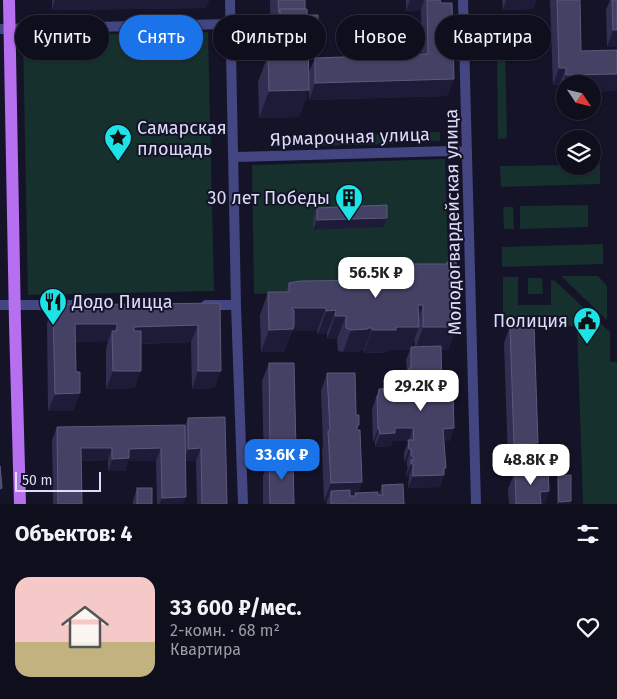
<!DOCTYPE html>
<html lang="ru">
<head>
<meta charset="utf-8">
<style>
  :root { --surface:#0f0e1d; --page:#1d1c2a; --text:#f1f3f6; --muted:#9b9ca4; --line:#2f2e3b; --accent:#1a73e8 }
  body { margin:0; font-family:"Fira Sans",sans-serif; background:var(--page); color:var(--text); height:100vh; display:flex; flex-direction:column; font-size:19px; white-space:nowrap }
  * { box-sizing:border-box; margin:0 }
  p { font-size:16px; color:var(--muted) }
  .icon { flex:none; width:28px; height:28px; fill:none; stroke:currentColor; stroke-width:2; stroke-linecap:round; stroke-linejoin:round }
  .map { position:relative; height:504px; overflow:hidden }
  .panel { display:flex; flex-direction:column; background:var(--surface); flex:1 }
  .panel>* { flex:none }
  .hud { position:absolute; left:15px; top:15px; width:588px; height:45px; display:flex; gap:10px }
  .needle { width:32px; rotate:125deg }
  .controls { position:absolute; left:556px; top:75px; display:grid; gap:10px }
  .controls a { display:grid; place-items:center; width:45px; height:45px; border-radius:50%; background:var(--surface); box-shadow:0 1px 4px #0004,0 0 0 1px var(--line); font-size:25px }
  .scale { position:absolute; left:15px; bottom:12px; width:86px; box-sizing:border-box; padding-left:5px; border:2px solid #dddcfb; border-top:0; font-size:14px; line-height:18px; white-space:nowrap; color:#dddcfb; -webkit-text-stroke:4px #141327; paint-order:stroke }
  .price { position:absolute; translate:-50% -42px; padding:0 11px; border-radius:10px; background:#fff; color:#222; font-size:16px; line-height:32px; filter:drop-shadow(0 1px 2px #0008) }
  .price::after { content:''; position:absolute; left:50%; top:30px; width:15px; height:11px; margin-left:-8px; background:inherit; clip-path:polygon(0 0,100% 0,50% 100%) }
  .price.on { background:var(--accent); color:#fff }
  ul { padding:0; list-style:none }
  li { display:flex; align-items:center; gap:15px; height:125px; padding:0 15px }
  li+li { border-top:1px solid var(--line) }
  li span { display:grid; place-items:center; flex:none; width:140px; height:100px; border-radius:15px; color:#555 }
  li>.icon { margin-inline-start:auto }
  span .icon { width:60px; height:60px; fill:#fffc; stroke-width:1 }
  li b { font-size:21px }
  h2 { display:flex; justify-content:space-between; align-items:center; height:60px; padding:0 15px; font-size:21px }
  .tag { padding:0 18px; border-radius:22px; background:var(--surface); box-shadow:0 1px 4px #0004,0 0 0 1px var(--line); font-size:18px; line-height:45px }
  .tag.on { background:var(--accent); color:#fff }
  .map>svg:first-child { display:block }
</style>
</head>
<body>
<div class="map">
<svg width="617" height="504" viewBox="0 0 617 504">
  <rect width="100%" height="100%" fill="#141327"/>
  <g fill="#16302d">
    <path d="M208 32 214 291 28 295 23 36Z"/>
    <path d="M497 45H505L507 138 498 139Z"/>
    <path d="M440 132V141L395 142V133Z"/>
    <path d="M393 134V144L312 146V135Z"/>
    <path d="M300 135V146L270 147V137Z"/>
    <path d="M445 159 449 286 254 294 252 165Z"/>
    <path d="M593 164H600V184L501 187 500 166 565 165V166H592Z"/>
    <path d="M588 205V227L520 229V206Z"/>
    <path d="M503 207H513L514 229H504Z"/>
    <path d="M603 244V264L502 267V247Z"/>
    <path d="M561 276H598L607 286V320Z"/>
    <path d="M503 277H518V305H551V281L554 280 610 332V362H617V504H583L577 326H503Z"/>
    <path d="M528 278H542L543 294H528Z"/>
  </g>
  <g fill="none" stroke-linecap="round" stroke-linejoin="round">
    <g stroke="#434680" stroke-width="10">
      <path d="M463 0 476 504"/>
      <path d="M0 29 230 24"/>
      <path d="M234 157 450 151 467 152"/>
      <path d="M0 305H101"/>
      <path d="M206 305H236"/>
    </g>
    <path stroke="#434680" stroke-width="10" d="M230 0 236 305 243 504"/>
    <path stroke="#b56fef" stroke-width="12" d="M9 0 15 323 20 504"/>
  </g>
  <g fill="#322e52" fill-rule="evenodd">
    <path d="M52 0H209L206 8 52 10Z"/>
    <path d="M270 0H305L308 74 315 58 422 55 421 10 406 11V0H440L454 79 447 96 309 100V90L299 117 259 118 258 82 268 55H271Z"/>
    <path d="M502 0H536L533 9 503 10Z"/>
    <path d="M550 0H580L565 84V93H560L559 85H553Z"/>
    <path d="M610 0H617V47H607L606 10Z"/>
    <path d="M317 208 384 227 313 230V217Z"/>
    <path d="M394 264 457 327 448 350H441L442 394 450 441H444V471L440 487 408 488 409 476H406V473L408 468 407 467V462H404V453L409 440 393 441 391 446 375 447V442H373L372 409 379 389 395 395 404 394V391H403V387L407 374 406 360 410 350H389L388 352 375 353H364V351H360V352H343L338 351 337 339H327V333L318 334 317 331H292L284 352H261L260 315 268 292H285L289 283 388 280ZM414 338 415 347H411Z"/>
    <path d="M220 303 215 388 192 389 191 342 141 344 135 388 106 389V349L108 341 75 342 74 411H48L47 323 53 305Z"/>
    <path d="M510 326 538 443 531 460 508 461 504 343Z"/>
    <path d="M269 363 296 449 293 458 294 504H263V476L266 467H264L262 381Z"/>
    <path d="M327 373 359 425 357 430 362 482 358 493 379 495 382 485 404 504H326L327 501H324L322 449 323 445 321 391Z"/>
    <path d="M188 418 227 504H197L196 461H185L186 497 183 504H157L156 461H128L125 471H108V460L81 461 82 504H53L52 440 57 427H185Z"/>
    <path d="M515 471 545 504H509L508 489Z"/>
    <path d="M558 476 571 501 570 504H557V479Z"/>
    <path d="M137 488 152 504H133V501Z"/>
  </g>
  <g fill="#1e1b39">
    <path d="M55 0H209L206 8 52 10Z"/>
    <path d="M410 0H424L421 10 406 11Z"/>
    <path d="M506 0H536L533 9 503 10Z"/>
    <path d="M613 30H617V47H607Z"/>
    <path d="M308 35H318L309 62Z"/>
    <path d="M559 68H566L559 85H553Z"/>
    <path d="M617 74V91L592 92V84H565V93H560L566 75Z"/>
    <path d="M454 79 447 96 309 100 315 83Z"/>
    <path d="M309 90 299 117 259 118 269 91Z"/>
    <path d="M387 218 384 227 313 230 317 220Z"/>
    <path d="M418 305H423L415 327H419L410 350H389L388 352 364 353 372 330 396 327Z"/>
    <path d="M292 308H326L317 331H292L284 352H261L269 330Z"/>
    <path d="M336 310 327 333 318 334 326 311Z"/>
    <path d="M335 316H346L337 339H327Z"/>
    <path d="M75 324H117L112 337V331L108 341 69 342Z"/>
    <path d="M198 325 191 342 128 344 134 327Z"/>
    <path d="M423 327H457L448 350H415Z"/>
    <path d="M368 328H372L364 351H360V352H343L351 330Z"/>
    <path d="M113 371H141L135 388 106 389Z"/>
    <path d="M198 371H221L215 388 192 389Z"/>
    <path d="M407 378H409L404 391H403Z"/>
    <path d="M409 384H412L407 396H404Z"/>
    <path d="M80 393 74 411H48L55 394Z"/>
    <path d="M395 428H413L409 440 393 441 391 446 375 447 380 434Z"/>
    <path d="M454 428 450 441H438L443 429Z"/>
    <path d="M378 429H379L375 442H373Z"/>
    <path d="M538 443 531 460 508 461 514 444Z"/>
    <path d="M81 448H112L108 460 77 461Z"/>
    <path d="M161 448 156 461H128L125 471H108L112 459 129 449Z"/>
    <path d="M201 448 196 461H184L188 449Z"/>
    <path d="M296 449 290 467 269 459 266 467H264L270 450Z"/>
    <path d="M409 449H411L407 462H404Z"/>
    <path d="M411 464H414L413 465 409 476H406Z"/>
    <path d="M446 468 443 475H444L440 487 408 488 413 476Z"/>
    <path d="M362 482 356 500 355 493 353 500 331 491 327 501H324L331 483Z"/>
    <path d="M549 491 545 504H536L540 492Z"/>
    <path d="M186 497 183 504H159L162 498Z"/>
    <path d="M571 501 570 504H558L559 502Z"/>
  </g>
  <g fill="#444164" stroke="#5c597c">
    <path d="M278 0H305V9H280L279 13Z"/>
    <path d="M427 0H440L441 3H452L454 79 315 83V58L428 54Z"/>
    <path d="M557 0H580L581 51 617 50V74L566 75V68H559Z"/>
    <path d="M612 0H617V30H613Z"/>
    <path d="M280 9H307V15H318V35H308L309 90 269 91 268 55H274V48H281Z"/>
    <path d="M387 205V218L317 220V208Z"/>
    <path d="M447 262H456L457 327H423V305H418L419 327H396V330H372V328H368V329L351 330 346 328V316H335L336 310 326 311V308H292V310H294V326L293 329 269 330 268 292H289V283L300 281 393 280 394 264H447Z"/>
    <path d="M220 303 221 371H198V325L134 327V331H141V371H113L112 331H117V324H75L76 372H80V393L55 394 53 305Z"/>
    <path d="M534 325 538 443 514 444 510 326Z"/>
    <path d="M441 346 442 394 453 393 454 428 443 429 446 468H444V475L413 476V465L414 464H411V460H414V458L411 455V449H409L408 440H414L413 428H395V433L380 434 379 429H378L377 396H378L379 389 393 388 395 395 412 394V384H409V378H407V375H409V368H411V347Z"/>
    <path d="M269 363H294L296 449 270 450Z"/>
    <path d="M327 373H355L356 415H359V425H357V430H360L362 482 331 483 328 431H330Z"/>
    <path d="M225 417 227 504H202L201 448 188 449V418Z"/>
    <path d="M185 425 186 497 162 498 161 448 129 449V458L112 459V448H81L82 504H58L57 427Z"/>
    <path d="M293 458 294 504H270L269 459Z"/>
    <path d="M0 466 2 488 0 489Z"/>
    <path d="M548 470 549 491 540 492 541 504H516L515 471Z"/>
    <path d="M571 475V501L559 502 558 476Z"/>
    <path d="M403 484 404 504H331V491L350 490V496H356L355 493 378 492V495H383L382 485Z"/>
    <rect x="137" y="488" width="15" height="16"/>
  </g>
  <defs>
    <symbol id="sight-pin" viewBox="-11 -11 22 30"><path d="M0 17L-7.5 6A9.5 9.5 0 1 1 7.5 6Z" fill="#1de3e6" stroke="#141327"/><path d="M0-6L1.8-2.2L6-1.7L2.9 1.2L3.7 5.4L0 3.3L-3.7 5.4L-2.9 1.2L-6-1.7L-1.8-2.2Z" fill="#111"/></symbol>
    <symbol id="building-pin" viewBox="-11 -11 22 30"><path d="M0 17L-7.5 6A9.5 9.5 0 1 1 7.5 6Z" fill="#1de3e6" stroke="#141327"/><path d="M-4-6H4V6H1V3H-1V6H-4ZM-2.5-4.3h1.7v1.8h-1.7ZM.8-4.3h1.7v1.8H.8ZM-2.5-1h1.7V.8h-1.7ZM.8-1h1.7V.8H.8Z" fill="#111"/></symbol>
    <symbol id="restaurant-pin" viewBox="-11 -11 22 30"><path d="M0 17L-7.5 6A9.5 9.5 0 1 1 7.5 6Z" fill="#1de3e6" stroke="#141327"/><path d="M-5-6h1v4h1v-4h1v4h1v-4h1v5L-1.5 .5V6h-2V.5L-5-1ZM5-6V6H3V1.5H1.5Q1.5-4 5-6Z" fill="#111"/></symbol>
    <symbol id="civic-pin" viewBox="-11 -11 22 30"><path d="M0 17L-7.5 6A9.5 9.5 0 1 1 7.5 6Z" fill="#1de3e6" stroke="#141327"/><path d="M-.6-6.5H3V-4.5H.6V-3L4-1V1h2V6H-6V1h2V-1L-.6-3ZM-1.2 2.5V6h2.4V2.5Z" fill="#111"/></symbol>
  </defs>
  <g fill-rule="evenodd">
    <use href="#sight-pin" x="102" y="122" width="32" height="43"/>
    <use href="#building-pin" x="333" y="182" width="32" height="43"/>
    <use href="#restaurant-pin" x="37" y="286" width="32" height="43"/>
    <use href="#civic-pin" x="571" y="305" width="32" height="43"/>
  </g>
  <g text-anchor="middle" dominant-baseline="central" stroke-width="4" stroke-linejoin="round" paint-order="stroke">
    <g font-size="18" fill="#dddcfb" stroke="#141327" text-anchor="start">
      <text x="137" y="128">Самарская<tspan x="137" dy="21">площадь</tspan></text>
      <text x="330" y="198" text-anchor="end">30 лет Победы</text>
      <text x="72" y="302">Додо Пицца</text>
      <text x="568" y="321" text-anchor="end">Полиция</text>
    </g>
    <g font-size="18" fill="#dddcfb" stroke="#141327">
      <text transform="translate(350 137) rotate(-2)">Ярмарочная улица</text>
      <text transform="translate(453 222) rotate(-91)">Молодогвардейская улица</text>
    </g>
  </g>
</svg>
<div class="controls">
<a><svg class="needle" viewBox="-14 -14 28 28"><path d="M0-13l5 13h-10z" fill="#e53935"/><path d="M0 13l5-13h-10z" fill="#9b9ca4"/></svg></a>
<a><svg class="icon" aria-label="layers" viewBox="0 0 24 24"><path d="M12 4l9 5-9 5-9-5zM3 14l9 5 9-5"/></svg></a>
</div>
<div class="scale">50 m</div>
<b class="price" style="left:376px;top:299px">56.5K ₽</b>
<b class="price" style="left:421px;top:412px">29.2K ₽</b>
<b class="price on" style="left:282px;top:481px">33.6K ₽</b>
<b class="price" style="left:531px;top:486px">48.8K ₽</b>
<div class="hud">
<a class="tag">Купить</a>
<a class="tag on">Снять</a>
<a class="tag">Фильтры</a>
<a class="tag">Новое</a>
<a class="tag">Квартира</a>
</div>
</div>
<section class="panel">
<h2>Объектов: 4<svg class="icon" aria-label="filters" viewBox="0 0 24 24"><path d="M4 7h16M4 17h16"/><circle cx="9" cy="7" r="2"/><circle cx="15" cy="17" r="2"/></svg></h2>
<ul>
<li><span style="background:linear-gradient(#f6c9c9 65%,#c2b280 0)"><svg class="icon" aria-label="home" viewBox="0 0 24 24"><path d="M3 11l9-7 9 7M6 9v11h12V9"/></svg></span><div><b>33 600 ₽/мес.</b><p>2-комн. · 68 m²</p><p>Квартира</p></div><svg class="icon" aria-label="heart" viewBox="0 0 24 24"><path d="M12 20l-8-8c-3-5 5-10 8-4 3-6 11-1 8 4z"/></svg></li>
</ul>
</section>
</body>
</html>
